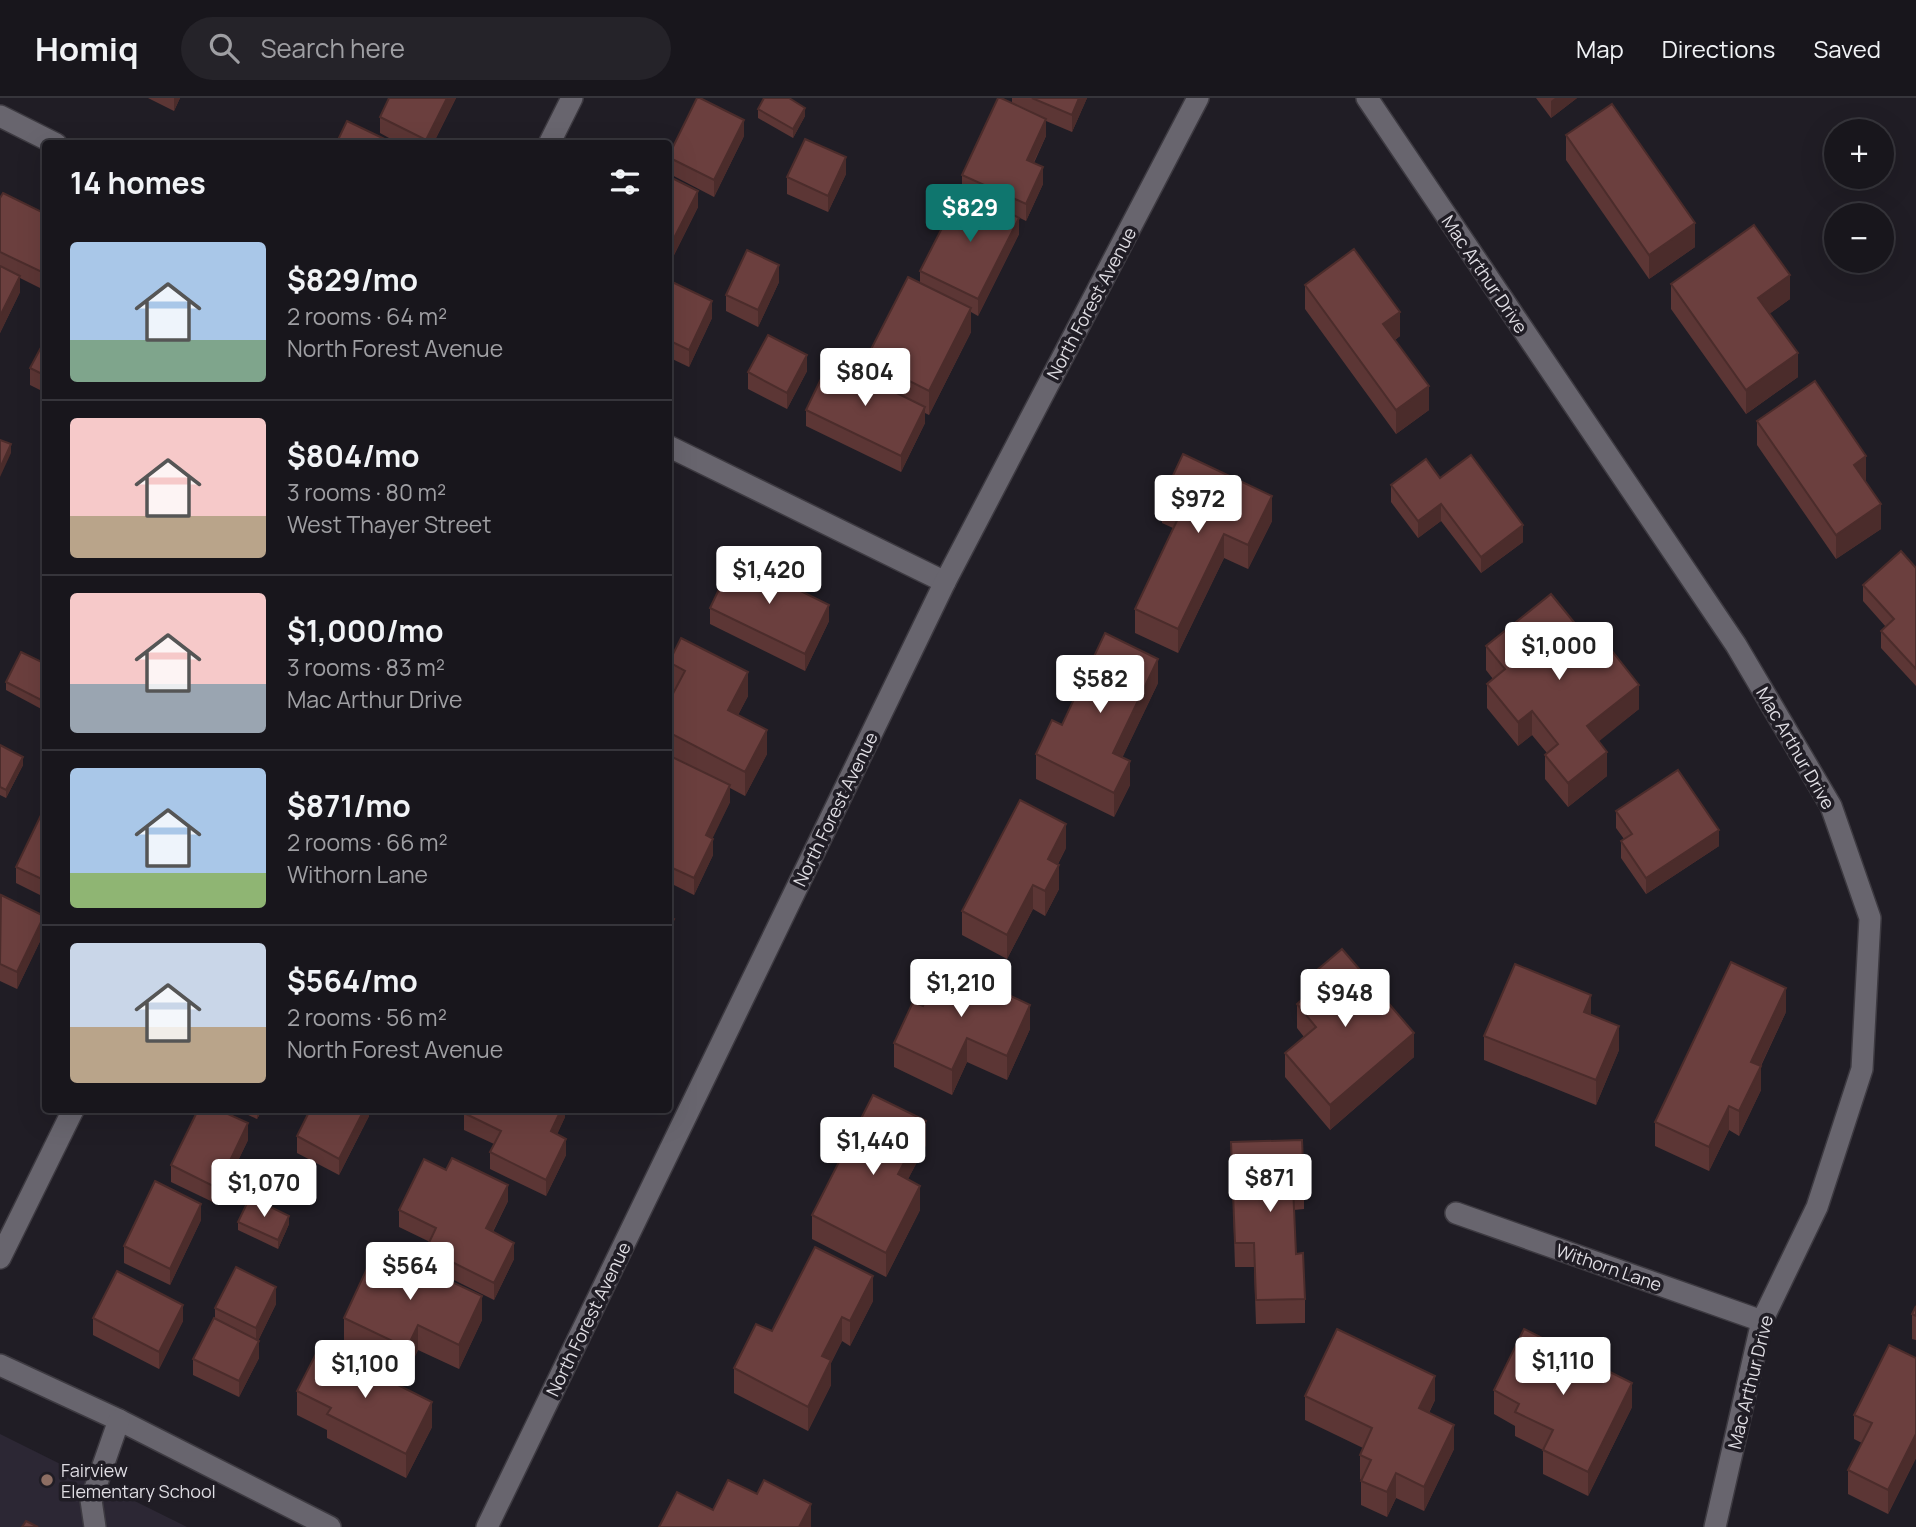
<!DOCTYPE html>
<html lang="en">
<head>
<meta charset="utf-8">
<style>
  :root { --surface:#18161c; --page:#252329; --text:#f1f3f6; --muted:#9f9fa3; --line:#36353b; --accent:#0f766e }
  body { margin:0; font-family:Manrope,sans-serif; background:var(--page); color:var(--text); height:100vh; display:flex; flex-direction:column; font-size:26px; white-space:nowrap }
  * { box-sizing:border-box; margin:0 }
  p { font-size:23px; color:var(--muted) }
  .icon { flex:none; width:38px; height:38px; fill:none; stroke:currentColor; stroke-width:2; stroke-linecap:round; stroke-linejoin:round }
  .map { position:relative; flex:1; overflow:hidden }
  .drawer { position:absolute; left:42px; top:42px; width:630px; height:973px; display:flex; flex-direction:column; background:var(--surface); border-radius:7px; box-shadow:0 7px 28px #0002,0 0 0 2px var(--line) }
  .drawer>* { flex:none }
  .controls { position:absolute; left:1824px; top:21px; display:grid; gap:14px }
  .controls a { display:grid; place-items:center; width:70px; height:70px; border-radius:50%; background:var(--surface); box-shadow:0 7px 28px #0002,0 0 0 2px var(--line); font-size:35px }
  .price { position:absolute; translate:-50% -60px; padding:0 16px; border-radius:7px; background:#fff; color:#222; font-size:23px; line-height:46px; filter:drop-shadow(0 2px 4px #0008) }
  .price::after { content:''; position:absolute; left:50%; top:42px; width:21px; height:16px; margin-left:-10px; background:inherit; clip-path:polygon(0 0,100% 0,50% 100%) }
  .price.current { background:var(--accent); color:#fff }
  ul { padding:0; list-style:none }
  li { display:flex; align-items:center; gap:21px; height:175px; padding:0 28px }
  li+li { border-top:2px solid var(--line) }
  li span { display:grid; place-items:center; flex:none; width:196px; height:140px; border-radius:7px; color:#555 }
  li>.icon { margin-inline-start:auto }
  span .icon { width:84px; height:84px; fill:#fffc; stroke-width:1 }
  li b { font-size:30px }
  h2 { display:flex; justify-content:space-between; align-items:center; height:84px; padding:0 28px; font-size:30px }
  header { display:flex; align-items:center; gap:42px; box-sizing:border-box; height:98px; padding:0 35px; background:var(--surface); border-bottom:2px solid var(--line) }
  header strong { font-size:33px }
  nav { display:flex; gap:38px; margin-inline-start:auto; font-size:24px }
  .search { width:490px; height:63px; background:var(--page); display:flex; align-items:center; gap:18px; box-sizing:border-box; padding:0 24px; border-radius:38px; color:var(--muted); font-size:26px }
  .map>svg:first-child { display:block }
</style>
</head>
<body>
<header>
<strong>Homiq</strong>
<div class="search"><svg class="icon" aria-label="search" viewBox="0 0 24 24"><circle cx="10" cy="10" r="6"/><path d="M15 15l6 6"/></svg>Search here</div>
<nav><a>Map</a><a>Directions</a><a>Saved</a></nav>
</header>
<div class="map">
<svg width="1916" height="1429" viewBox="0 0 1916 1429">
  <rect width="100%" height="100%" fill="#201d25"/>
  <path fill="#2c2734" d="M0 1336 187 1429H0Z"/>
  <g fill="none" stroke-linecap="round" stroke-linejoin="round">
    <defs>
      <g id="minor">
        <path d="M1367 0 1736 547 1831 708 1870 820 1862 971 1817 1109 1762 1223 1715 1429"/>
        <path d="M0 18 56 46"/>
        <path d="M549 46 572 0"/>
        <path d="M668 348 945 484"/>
        <path d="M1456 1115 1762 1223"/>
        <path d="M0 1160 73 1012"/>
        <path d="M0 1267 119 1322 330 1429"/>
        <path d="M95 1429 91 1402 119 1322"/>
        <path d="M487 1429 945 484 1198 0"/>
      </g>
    </defs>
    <use href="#minor" stroke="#3d3a41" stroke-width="24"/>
    <use href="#minor" stroke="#68656e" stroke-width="21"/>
  </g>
  <g fill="#5c3635">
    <path d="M148 0H180L174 13Z"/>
    <path d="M389 0H456L433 46H400L380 35V19Z"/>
    <path d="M1012 0H1087L1072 34 1046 23V38L1034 65 1043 86 1026 123 1018 119 1019 136 978 218 971 214V234L929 317 925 315V325L901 374 806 328V312L866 280V261L920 185V173L962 91V77L1012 5Z"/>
    <path d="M1536 0H1577L1551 20Z"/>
    <path d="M758 11 805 18 793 40 758 20Z"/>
    <path d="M1566 37 1695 149 1649 181 1566 62Z"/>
    <path d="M744 38 714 99 668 75V57Z"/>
    <path d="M846 76 828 114 787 96V79Z"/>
    <path d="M668 78 698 109 671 163 668 162Z"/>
    <path d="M0 100 46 116V193L20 180V194L0 235Z"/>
    <path d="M668 182 712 220 689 269 668 259Z"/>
    <path d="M779 184 758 229 726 213V197Z"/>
    <path d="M1671 186 1790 201 1769 216 1798 279 1746 316 1671 211Z"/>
    <path d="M1305 187 1400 238 1395 242 1429 312 1396 336 1305 211Z"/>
    <path d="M46 240V295L30 287V270Z"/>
    <path d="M807 273 787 311 748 291V274Z"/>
    <path d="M1757 323 1866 382 1865 384 1881 431 1836 461 1757 347Z"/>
    <path d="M1440 380 1523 444 1481 475 1441 423 1418 440 1391 404V387Z"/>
    <path d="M1162 401 1272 423 1248 471 1224 460 1178 555 1135 535V511L1173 430 1162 425Z"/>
    <path d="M1916 470V588L1881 550V533L1886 529 1863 503V487Z"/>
    <path d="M710 510 829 523 805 573 710 526Z"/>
    <path d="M1486 548 1639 611 1598 643 1607 678 1568 709 1545 681V657L1547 655 1532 637 1518 648 1487 610V586L1493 581 1486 572Z"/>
    <path d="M669 564 748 598 738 617 767 656 745 698 730 690V704L712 740 713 757 694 797 668 784V605L675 592 669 588Z"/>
    <path d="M46 566 45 613 6 592V584Z"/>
    <path d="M1158 585 1122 660 1130 687 1114 719 1036 681V656L1062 627Z"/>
    <path d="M0 647 23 667 6 700 0 697Z"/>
    <path d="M1616 713 1719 748 1646 796 1621 760V743L1624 741 1616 730Z"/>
    <path d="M46 715V800L16 785V769Z"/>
    <path d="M1066 750 1058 766 1059 791 1045 818 1033 811 1007 861 962 837V813Z"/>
    <path d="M0 799 44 835 17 891 0 883Z"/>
    <path d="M1310 878 1414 959 1330 1032 1285 979V955L1304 939 1297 930V906L1310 894Z"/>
    <path d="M923 908 1030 931 1007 982 967 964 952 997 894 969V945Z"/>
    <path d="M1786 914 1761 968V992L1739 1038 1729 1032 1709 1073 1655 1048V1024Z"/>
    <path d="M1484 938 1619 952 1596 1007 1484 962Z"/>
    <path d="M237 1012H262L257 1021Z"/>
    <path d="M369 1012V1018L339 1077 297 1055V1038Z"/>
    <path d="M565 1012V1019L557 1036 566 1057 546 1098 490 1071V1054L494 1046 464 1032V1015Z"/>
    <path d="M248 1042 217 1106 171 1084V1067Z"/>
    <path d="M1231 1044 1304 1087V1111L1294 1112 1296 1156 1305 1201V1225L1256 1226 1254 1169H1235Z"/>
    <path d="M926 1047 908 1081 920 1112 886 1179 812 1141V1117Z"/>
    <path d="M508 1103 493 1134 514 1161 494 1202 426 1168V1151L430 1144 399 1129V1112Z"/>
    <path d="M201 1122 170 1187 124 1165V1148Z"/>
    <path d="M238 1124 289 1126 278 1151 238 1132Z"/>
    <path d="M873 1203 850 1248 842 1243 831 1265V1287L808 1333 734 1295V1270L772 1233Z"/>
    <path d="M276 1206 258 1243 259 1260 239 1299 193 1277V1261L215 1221V1210Z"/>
    <path d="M1916 1208V1242L1912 1241V1216Z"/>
    <path d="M93 1220 183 1223 159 1271 93 1237Z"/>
    <path d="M344 1220 482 1222 459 1271 418 1252 407 1274 344 1244Z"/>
    <path d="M1916 1260V1360L1888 1416 1848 1396V1372L1862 1345 1854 1341V1317Z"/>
    <path d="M1494 1292 1632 1309 1588 1398 1543 1376V1352L1515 1338V1328L1494 1316Z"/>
    <path d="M297 1293 432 1329 406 1380 327 1340V1332L297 1317Z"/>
    <path d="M1305 1298 1435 1302 1429 1315 1454 1351 1424 1413 1396 1400 1387 1419 1361 1407V1382L1360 1381V1357L1363 1350 1305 1322Z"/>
  </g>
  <g fill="#4b2c2b">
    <path d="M174 0H180L174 13Z"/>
    <path d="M447 0H456L433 46H426V42Z"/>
    <path d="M1079 0H1087L1072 34V17Z"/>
    <path d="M1555 0H1577L1551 20V3Z"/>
    <path d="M805 10V18L793 40V31Z"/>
    <path d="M1046 21V38L1027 78V62Z"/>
    <path d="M744 22V38L714 99V82Z"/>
    <path d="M846 59V76L828 114V98Z"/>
    <path d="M1043 69V86L1026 123V106Z"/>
    <path d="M698 93V109L671 163V146Z"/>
    <path d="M1019 120V136L978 218V201Z"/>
    <path d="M1695 125V149L1649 181V157Z"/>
    <path d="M779 167V184L758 229V212Z"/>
    <path d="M1790 177V201L1758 224V200Z"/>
    <path d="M20 178V194L0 235V218Z"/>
    <path d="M712 203V220L689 269V252Z"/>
    <path d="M971 210V234L929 317V293Z"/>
    <path d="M1400 214V238L1383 250V226Z"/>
    <path d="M1798 255V279L1746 316V292Z"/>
    <path d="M807 257V273L787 311V295Z"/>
    <path d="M1429 288V312L1396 336V312Z"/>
    <path d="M925 309V325L901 374V358Z"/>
    <path d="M11 346V355L0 379V370Z"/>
    <path d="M1866 358V382L1854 392V367Z"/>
    <path d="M1272 398V423L1248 471V447Z"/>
    <path d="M1441 406V423L1418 440V423Z"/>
    <path d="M1881 406V431L1836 461V437Z"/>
    <path d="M1523 427V444L1481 475V459Z"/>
    <path d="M1224 436V460L1178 555V531Z"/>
    <path d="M829 507V523L805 573V556Z"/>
    <path d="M1158 561V585L1113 679V655Z"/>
    <path d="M748 574V598L728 636V612Z"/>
    <path d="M1639 587V611L1587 653V628Z"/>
    <path d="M1532 613V637L1518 648V624Z"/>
    <path d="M767 632V656L745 698V674Z"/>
    <path d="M1607 654V678L1568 709V685Z"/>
    <path d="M23 659V667L6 700V692Z"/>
    <path d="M1130 663V687L1114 719V695Z"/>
    <path d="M730 687V704L706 754V737Z"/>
    <path d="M1066 726V750L1048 785V761Z"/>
    <path d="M1719 732V748L1646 796V780Z"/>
    <path d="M713 741V757L694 797V780Z"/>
    <path d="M1059 767V791L1045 818V793Z"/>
    <path d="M1033 787V811L1007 861V837Z"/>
    <path d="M671 788V804L668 810V794Z"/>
    <path d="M44 818V835L17 891V874Z"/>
    <path d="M674 821V838L668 848V832Z"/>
    <path d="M1786 890V914L1751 988V964Z"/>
    <path d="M1591 897V921L1584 914Z"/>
    <path d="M1030 907V931L1007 982V958Z"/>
    <path d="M1619 928V952L1596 1007V982Z"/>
    <path d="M1414 935V959L1330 1032V1007Z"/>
    <path d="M967 940V964L952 997V972Z"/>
    <path d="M1761 968V992L1739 1038V1013Z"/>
    <path d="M1729 1008V1032L1709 1073V1049Z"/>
    <path d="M257 1012H262L257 1021Z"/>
    <path d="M364 1012H369V1018L339 1077V1061Z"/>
    <path d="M561 1012H565V1019L551 1050V1033Z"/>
    <path d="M926 1023V1047L898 1100V1076Z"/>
    <path d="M248 1025V1042L217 1106V1090Z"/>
    <path d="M566 1041V1057L546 1098V1082Z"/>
    <path d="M508 1087V1103L486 1147V1130Z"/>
    <path d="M920 1088V1112L886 1179V1155Z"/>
    <path d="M201 1106V1122L170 1187V1171Z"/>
    <path d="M289 1118V1126L278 1151V1142Z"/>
    <path d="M514 1145V1161L494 1202V1185Z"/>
    <path d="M873 1178V1203L850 1248V1223Z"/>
    <path d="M276 1189V1206L256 1247V1230Z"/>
    <path d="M482 1198V1222L459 1271V1247Z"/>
    <path d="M183 1207V1223L159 1271V1254Z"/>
    <path d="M842 1219V1243L831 1265V1287L808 1333V1309L822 1258Z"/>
    <path d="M418 1227V1252L407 1274V1250Z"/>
    <path d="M259 1243V1260L239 1299V1283Z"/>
    <path d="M1435 1278V1302L1419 1334V1310Z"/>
    <path d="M1632 1285V1309L1588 1398V1374Z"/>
    <path d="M432 1304V1329L406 1380V1356Z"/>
    <path d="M1454 1327V1351L1424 1413V1389Z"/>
    <path d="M1916 1336V1360L1888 1416V1392Z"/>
    <path d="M1396 1375V1400L1387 1419V1394Z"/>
    <path d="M811 1406V1429H799Z"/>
  </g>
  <g fill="#6b3f3e" stroke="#4b2c2b" stroke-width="2">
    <path d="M389 0H447L426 42 380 19Z"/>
    <path d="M697 0H700L744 22 714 82 668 59Z"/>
    <path d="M764 0H789L805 10 793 31 758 11Z"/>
    <path d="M998 0H1001L1046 21 1027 62 1043 69 1026 106 962 77Z"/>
    <path d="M1032 0H1079L1072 17Z"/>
    <path d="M1612 6 1695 125 1649 157 1566 37Z"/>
    <path d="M347 23 395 46H336Z"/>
    <path d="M805 41 846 59 828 98 787 79Z"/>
    <path d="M668 78 698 93 671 146 668 145Z"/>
    <path d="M962 91 1019 120 978 201 920 173Z"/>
    <path d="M3 95 46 116V176L0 154V100Z"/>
    <path d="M1754 127 1790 177 1758 200 1798 255 1746 292 1671 186Z"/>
    <path d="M1354 151 1400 214 1383 226 1429 288 1396 312 1305 187Z"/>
    <path d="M747 152 779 167 758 212 726 197Z"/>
    <path d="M0 168 20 178 0 218Z"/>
    <path d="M908 179 971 210 929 293 866 261Z"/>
    <path d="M668 182 712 203 689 252 668 242Z"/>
    <path d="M768 237 807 257 787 295 748 274Z"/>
    <path d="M46 240V278L30 270Z"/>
    <path d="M830 262 925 309 901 358 806 312Z"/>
    <path d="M1815 283 1866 358 1854 367 1881 406 1836 437 1757 323Z"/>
    <path d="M0 342 11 346 0 370Z"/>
    <path d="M1183 356 1272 398 1248 447 1224 436 1178 531 1135 511 1183 410 1162 401Z"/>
    <path d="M1471 357 1523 427 1481 459 1441 406 1418 423 1391 387 1426 361 1440 380Z"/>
    <path d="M1901 453 1916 470V571L1881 533 1894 521 1863 487Z"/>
    <path d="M734 460 829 507 805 556 710 510Z"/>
    <path d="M1551 496 1599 555 1608 548 1639 587 1587 628 1607 654 1568 685 1545 657 1558 646 1532 613 1518 624 1487 586 1505 571 1486 548Z"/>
    <path d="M1105 535 1158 561 1113 655 1130 663 1114 695 1036 656 1052 622 1062 627Z"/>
    <path d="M681 540 748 574 728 612 767 632 745 674 668 634V605L685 573 669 564Z"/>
    <path d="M21 554 46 566 45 604 6 584Z"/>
    <path d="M0 647 23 659 6 692 0 689Z"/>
    <path d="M668 657 730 687 706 737 713 741 694 780 668 768Z"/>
    <path d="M1678 672 1719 732 1646 780 1621 743 1632 736 1616 713Z"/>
    <path d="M1020 702 1066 726 1048 761 1059 767 1045 793 1033 787 1007 837 962 813Z"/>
    <path d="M43 713 46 715V783L16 769Z"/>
    <path d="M1 797 44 818 17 874 0 866Z"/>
    <path d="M668 819 674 821 668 832Z"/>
    <path d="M1342 851 1414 935 1330 1007 1285 955 1316 929 1297 906 1318 887 1310 878Z"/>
    <path d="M1731 864 1786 890 1751 964 1761 968 1739 1013 1729 1008 1709 1049 1655 1024Z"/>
    <path d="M942 866 1030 907 1007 958 967 940 952 972 894 945 913 904 923 908Z"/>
    <path d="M1515 866 1591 897 1584 914 1619 928 1596 982 1484 938Z"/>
    <path d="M873 997 926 1023 898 1076 920 1088 886 1155 812 1117Z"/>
    <path d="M198 1012H219L248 1025 217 1090 171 1067Z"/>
    <path d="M310 1012H364L339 1061 297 1038Z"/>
    <path d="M466 1012H561L551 1033 566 1041 546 1082 490 1054 501 1033 464 1015Z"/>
    <path d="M1302 1042 1304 1087 1293 1088 1296 1156 1303 1155 1305 1201 1256 1202 1254 1145H1235L1231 1044Z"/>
    <path d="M452 1060 508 1087 486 1130 514 1145 494 1185 426 1151 436 1130 399 1112 424 1061 446 1072Z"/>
    <path d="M155 1083 201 1106 170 1171 124 1148Z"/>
    <path d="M250 1099 289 1118 278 1142 238 1124Z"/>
    <path d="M377 1149 482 1198 459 1247 418 1227 407 1250 344 1220Z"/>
    <path d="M815 1149 873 1178 850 1223 842 1219 822 1258 831 1262 808 1309 734 1270 756 1226 772 1233Z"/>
    <path d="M236 1169 276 1189 256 1230 215 1210Z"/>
    <path d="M117 1173 183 1207 159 1254 93 1220Z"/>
    <path d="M1916 1208V1218L1912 1216Z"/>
    <path d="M214 1220 259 1243 239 1283 193 1261Z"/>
    <path d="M1337 1231 1435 1278 1419 1310 1454 1327 1424 1389 1396 1375 1387 1394 1361 1383 1371 1362 1360 1357 1372 1330 1305 1298Z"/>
    <path d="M1524 1231 1632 1285 1588 1374 1543 1352 1553 1332 1515 1314 1519 1306 1494 1292Z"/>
    <path d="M1889 1247 1916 1260V1336L1888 1392 1848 1372 1872 1325 1854 1317Z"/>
    <path d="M320 1248 432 1304 406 1356 327 1316 331 1310 297 1293Z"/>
    <path d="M728 1382 757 1396 764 1382 811 1406 799 1429H659L677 1394 713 1412Z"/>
    <path d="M26 1423 38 1429H22Z"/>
  </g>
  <circle fill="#8d6e63" stroke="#201d25" stroke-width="2.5" cx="47" cy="1382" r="7"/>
  <g text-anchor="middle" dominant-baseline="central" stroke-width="7" stroke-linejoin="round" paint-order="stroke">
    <g font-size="18" fill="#dfdde3" stroke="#201d25">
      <text transform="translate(1485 176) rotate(56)">Mac Arthur Drive</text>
      <text transform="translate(1091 205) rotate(-62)">North Forest Avenue</text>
      <text transform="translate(1796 650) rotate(60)">Mac Arthur Drive</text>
      <text transform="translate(835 711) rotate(-64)">North Forest Avenue</text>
      <text transform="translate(1609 1169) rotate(19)">Withorn Lane</text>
      <text transform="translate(588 1221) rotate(-64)">North Forest Avenue</text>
      <text transform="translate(1750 1284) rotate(-76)">Mac Arthur Drive</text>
    </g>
    <g font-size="18" fill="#dfdde3" stroke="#201d25" text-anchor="start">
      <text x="61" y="1372">Fairview<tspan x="61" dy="21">Elementary School</tspan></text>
    </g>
  </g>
</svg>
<div class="controls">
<a>+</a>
<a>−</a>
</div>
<b class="price current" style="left:970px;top:146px">$829</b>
<b class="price" style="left:865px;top:310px">$804</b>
<b class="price" style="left:1198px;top:437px">$972</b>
<b class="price" style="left:769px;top:508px">$1,420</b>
<b class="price" style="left:1559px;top:584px">$1,000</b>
<b class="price" style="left:1100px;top:617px">$582</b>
<b class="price" style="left:961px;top:921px">$1,210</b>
<b class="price" style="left:1345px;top:931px">$948</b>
<b class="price" style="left:873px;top:1079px">$1,440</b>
<b class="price" style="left:1270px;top:1116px">$871</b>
<b class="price" style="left:264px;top:1121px">$1,070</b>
<b class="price" style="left:410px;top:1204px">$564</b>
<b class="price" style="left:1563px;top:1299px">$1,110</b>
<b class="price" style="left:365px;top:1302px">$1,100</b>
<section class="drawer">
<h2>14 homes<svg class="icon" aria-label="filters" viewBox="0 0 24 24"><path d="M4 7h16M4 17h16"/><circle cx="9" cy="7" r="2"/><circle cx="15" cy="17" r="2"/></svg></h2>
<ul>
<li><span style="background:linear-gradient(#a9c7e8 70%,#7fa58c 0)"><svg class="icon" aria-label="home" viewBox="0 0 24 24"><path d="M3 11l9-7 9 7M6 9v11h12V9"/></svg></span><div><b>$829/mo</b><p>2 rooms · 64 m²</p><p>North Forest Avenue</p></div></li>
<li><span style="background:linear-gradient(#f6c9c9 70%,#b9a48a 0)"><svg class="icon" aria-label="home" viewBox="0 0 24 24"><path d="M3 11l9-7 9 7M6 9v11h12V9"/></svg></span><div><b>$804/mo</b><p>3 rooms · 80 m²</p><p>West Thayer Street</p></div></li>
<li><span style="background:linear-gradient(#f6c9c9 65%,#9aa5b1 0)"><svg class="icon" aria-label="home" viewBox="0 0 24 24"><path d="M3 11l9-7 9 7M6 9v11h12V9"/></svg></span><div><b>$1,000/mo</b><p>3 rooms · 83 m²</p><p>Mac Arthur Drive</p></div></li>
<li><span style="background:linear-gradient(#a9c7e8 75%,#8fb573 0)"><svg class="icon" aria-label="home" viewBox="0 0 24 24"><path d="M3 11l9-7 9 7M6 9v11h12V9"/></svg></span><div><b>$871/mo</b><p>2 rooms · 66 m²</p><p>Withorn Lane</p></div></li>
<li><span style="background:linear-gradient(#c9d6e8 60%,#b9a48a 0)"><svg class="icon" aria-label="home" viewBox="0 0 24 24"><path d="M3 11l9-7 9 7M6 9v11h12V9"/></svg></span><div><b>$564/mo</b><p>2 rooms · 56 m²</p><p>North Forest Avenue</p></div></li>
</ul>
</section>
</div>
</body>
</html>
